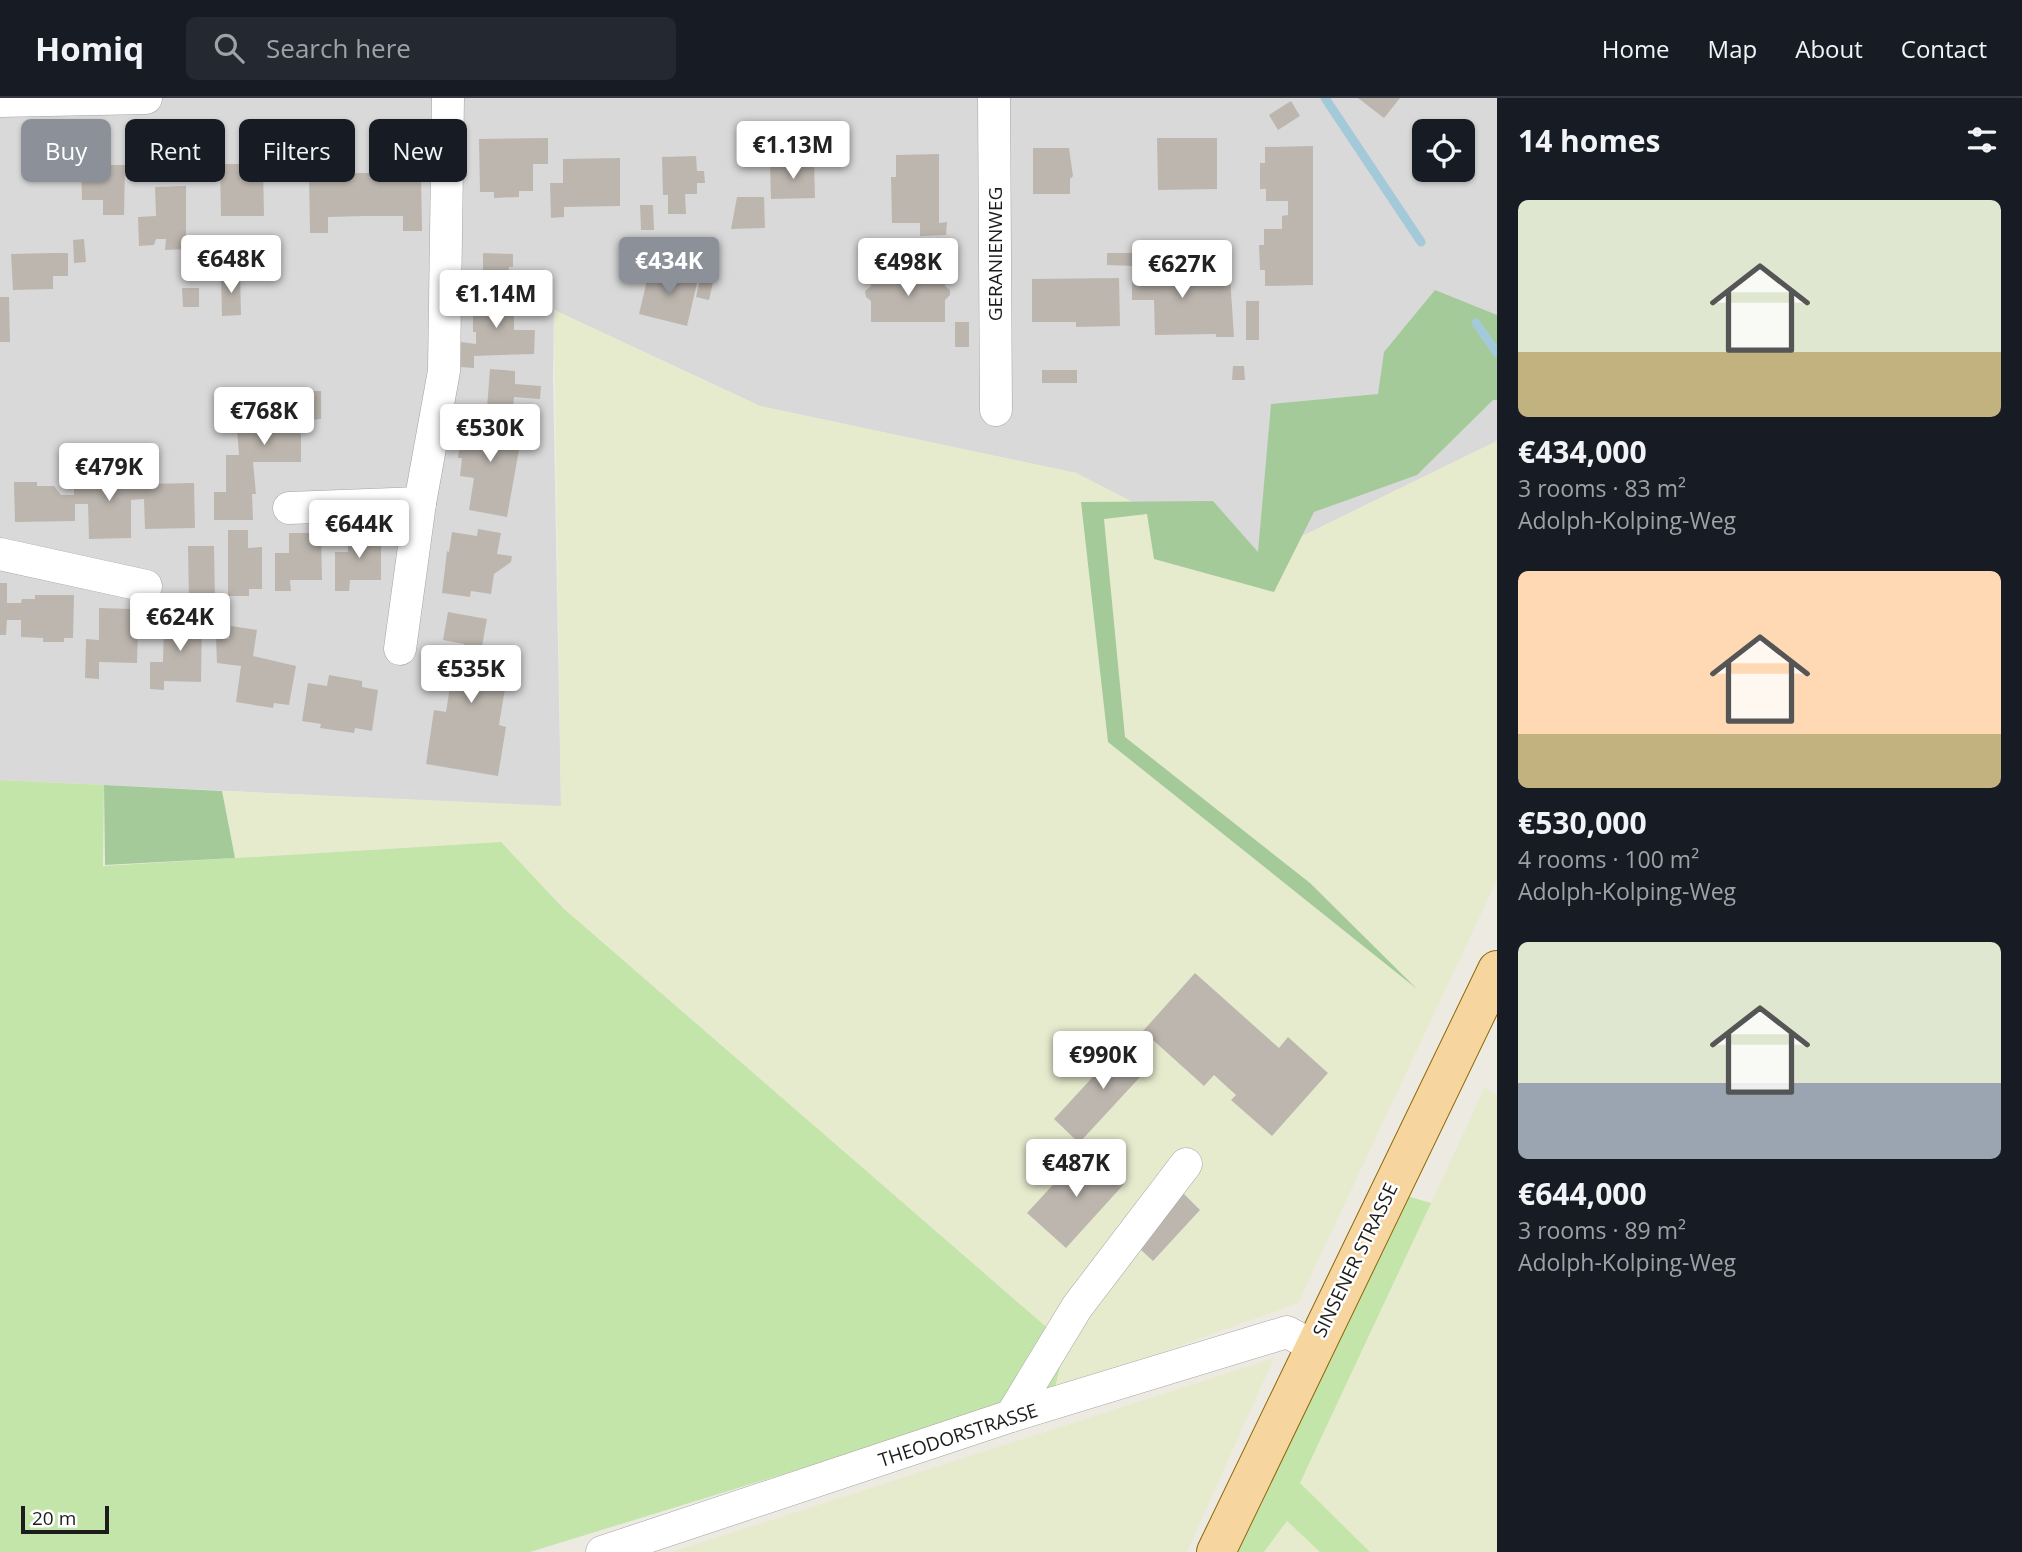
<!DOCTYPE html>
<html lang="en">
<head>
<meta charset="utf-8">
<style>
  :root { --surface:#171b24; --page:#242831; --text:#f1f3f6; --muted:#9ea1a6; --line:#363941; --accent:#8c9099 }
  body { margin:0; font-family:"Open Sans",sans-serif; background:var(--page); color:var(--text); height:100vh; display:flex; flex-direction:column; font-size:26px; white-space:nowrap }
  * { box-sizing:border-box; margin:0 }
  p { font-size:23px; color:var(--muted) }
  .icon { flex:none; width:38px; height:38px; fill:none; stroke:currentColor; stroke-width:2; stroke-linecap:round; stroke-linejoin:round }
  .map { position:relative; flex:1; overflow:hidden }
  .panel { display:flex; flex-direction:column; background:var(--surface); width:525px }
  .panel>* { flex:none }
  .banner { position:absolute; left:21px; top:21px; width:665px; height:63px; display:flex; gap:14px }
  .fabs { position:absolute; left:1412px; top:21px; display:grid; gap:14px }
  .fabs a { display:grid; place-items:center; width:63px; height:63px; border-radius:10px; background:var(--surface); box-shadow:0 2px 5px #0004; font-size:35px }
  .scale { position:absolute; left:21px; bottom:18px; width:88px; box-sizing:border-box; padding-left:7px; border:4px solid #1c1c1c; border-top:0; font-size:19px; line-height:24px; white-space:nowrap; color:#1c1c1c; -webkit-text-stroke:5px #fff; paint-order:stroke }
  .price { position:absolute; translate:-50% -60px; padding:0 16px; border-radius:7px; background:#fff; color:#222; font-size:23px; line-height:46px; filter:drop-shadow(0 2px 4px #0008) }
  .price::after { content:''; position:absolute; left:50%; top:42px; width:21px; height:16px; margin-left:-10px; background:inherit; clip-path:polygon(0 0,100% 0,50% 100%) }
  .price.active { background:var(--accent); color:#fff }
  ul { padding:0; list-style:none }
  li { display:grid; align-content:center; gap:14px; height:371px; padding:0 21px }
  li span { display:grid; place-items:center; height:217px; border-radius:10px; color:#555 }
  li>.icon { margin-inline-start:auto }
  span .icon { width:126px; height:126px; fill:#fffc; stroke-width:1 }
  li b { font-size:30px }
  h2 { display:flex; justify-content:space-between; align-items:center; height:84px; padding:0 21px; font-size:30px }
  .tag { padding:0 24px; border-radius:10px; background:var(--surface); box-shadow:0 2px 5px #0004; font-size:24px; line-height:63px }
  .tag.active { background:var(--accent); color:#fff }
  header { display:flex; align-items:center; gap:42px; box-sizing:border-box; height:98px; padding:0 35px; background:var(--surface); border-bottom:2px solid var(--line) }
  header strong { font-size:33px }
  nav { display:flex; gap:38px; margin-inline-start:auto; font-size:24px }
  .search { width:490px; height:63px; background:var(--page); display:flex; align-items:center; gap:18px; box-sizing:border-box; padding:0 24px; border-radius:10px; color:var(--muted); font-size:26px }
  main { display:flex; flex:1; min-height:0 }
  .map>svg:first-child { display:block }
</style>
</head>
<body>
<header>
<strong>Homiq</strong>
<div class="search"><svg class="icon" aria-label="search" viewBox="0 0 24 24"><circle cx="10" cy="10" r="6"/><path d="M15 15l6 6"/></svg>Search here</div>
<nav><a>Home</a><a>Map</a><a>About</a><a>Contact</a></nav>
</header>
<main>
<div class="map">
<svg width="1497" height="1454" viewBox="0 0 1497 1454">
  <rect width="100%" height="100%" fill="#edeae2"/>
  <path fill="#dad9d9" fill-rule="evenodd" d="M0 0H1497V343L1249 464 1076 375 760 308 554 212 553 279 561 709 0 682ZM1424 33H1463V72H1424Z"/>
  <g fill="#e7ebce">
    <path d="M554 212 760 308 1076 375 1249 464 1497 343V782L1298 1205 1054 1293 1066 1246 563 810 501 744 235 760 222 693 561 708Z"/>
    <path d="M1485 989 1497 998V1454H1370L1300 1385Z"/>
    <path d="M1274 1260 1187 1454H672Z"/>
    <path d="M1287 1423 1320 1454H1264Z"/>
  </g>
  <g fill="#c4e5aa">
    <path d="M0 682 104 687 103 768 501 744 563 810 1066 1246 1054 1293 530 1454H0Z"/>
    <path d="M1407 1098 1431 1105 1300 1385 1370 1454H1320L1287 1423 1264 1454H1234Z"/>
  </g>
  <g fill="#a5ca99">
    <path d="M1435 192 1497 217V302H1493L1417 377 1314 414 1274 494 1154 461 1147 416 1104 421 1125 639 1310 785 1417 891 1108 644 1081 404 1213 403 1258 454 1271 306 1378 296 1384 254Z"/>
    <path d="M104 687 222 693 235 760 105 767Z"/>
  </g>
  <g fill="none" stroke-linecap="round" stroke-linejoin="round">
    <g stroke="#a4cad9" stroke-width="9">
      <path d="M1325 0 1421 144"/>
      <path d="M1476 225 1497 255"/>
    </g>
  </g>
  <g fill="#bdb6af">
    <path d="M1358 0H1400L1384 20Z"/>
    <path d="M1291 3 1300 18 1278 32 1269 17Z"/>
    <path d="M548 40V66H533V93H519V99L494 100V94H480L479 41Z"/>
    <path d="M1157 40H1217V91L1158 92Z"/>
    <path d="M1313 48V187L1265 188V172H1260L1259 147H1264V131H1282V118L1288 117V103H1266V91H1260V65H1265V49Z"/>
    <path d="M1033 50H1069L1073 78 1070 81V96H1033Z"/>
    <path d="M939 56V125L947 124 946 137 920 138V125H892L891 79H896V57Z"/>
    <path d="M696 58 697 73H704L705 85H697V96H685L686 116H668V97H663L662 59Z"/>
    <path d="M620 60V108L564 109V119L551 120 550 85H563V61Z"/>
    <path d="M794 64 814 65 815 100 771 101 770 66Z"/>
    <path d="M220 66H263L264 118H221Z"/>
    <path d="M81 67H125L124 117H103V102H82Z"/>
    <path d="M395 74H421L422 133H403V118H365L328 119V135H310L309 75H335L336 82H345V75H386V81H395Z"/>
    <path d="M186 88V151L165 152 166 141H156L154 147 139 148 138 119 156 118 155 89Z"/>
    <path d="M737 99H764L765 130 731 131Z"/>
    <path d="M640 107H653L654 132H641Z"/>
    <path d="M84 141 86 164 74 165 73 142Z"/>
    <path d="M53 155H68V178H53V191L13 192 11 156Z"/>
    <path d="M483 155 513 156V169H509L508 182H483Z"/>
    <path d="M1107 155H1132V167H1155V180L1230 179 1234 239H1216V236L1155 237 1154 202H1132V168L1107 167Z"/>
    <path d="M650 170 698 181 687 228 639 216Z"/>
    <path d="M871 176H945V188L950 192V197L945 202V224H871V203L866 199 865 193 871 188Z"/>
    <path d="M221 177H240L241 217 222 218Z"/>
    <path d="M701 177 714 180 709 202 696 199Z"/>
    <path d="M1119 180 1120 228 1076 229V224H1032V181Z"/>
    <path d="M182 190H199V209H183Z"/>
    <path d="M473 196H514V232H535L534 256 474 258V270L461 269V244L476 246V234H473Z"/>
    <path d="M0 199H9L10 244H0Z"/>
    <rect x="1246" y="203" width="13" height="39"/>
    <rect x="955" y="224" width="14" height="25"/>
    <path d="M1233 268H1244L1245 282H1232Z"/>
    <path d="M490 271 515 273V286L541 288 540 301 514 299 513 312 487 310Z"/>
    <rect x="1042" y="272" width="35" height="13"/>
    <path d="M293 289 297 293H321V321L301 323V364H253L256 396H252L253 422H214V394H226V357H239L237 330 239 311H266L265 293H290Z"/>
    <path d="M470 320 523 329 507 419 469 412 474 380 460 378 462 360H458L461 339H466Z"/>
    <path d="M143 361V386L194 385 195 430 145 431 144 401 131 402V440L89 441 88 406H75V423L15 424 14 384H37V388H54L61 397H74V367H88L89 385 130 384V362Z"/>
    <path d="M478 431 501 435 497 456 512 458 511 464 494 476 491 496 471 493 470 499 442 495 447 453 449 454 452 434 477 438Z"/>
    <path d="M228 432H248V450L262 449V491H249V498H228Z"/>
    <path d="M348 434H381V482H350L349 493H335V454H348Z"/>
    <path d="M289 435H321L322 482H290L291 493H275V455H289Z"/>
    <path d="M188 448H214L215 503 189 504Z"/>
    <path d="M0 485H7V505H21L22 501H35V497H74L73 540H64V544H43V540L21 539V522H7L6 537H0Z"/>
    <path d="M99 510 132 511 131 527H138L137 565 99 564V581L85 580 86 541 99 542Z"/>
    <path d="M179 514 202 515 201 584 164 583V592L150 591V564H163L164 526 179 527Z"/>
    <path d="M448 514 487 521 482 548 497 551 494 564 509 566 499 627 506 629 498 678 426 666 434 612 446 614 451 582 457 584 464 546 443 542Z"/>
    <path d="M231 528 257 532 253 558 296 568 289 607 274 605 273 610 236 604 241 568 217 565 216 539 229 541Z"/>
    <path d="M498 553 519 556 518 566 497 562Z"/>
    <path d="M329 577 362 583V589L378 592 372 633 355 630 354 635 320 630 321 626 302 623 308 585 327 588Z"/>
    <path d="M1195 875 1279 950 1288 939 1328 975 1272 1038 1231 1002 1236 997 1214 977 1204 988 1143 933Z"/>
    <path d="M1127 942 1153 965 1079 1045 1054 1021Z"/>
    <path d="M1086 1051 1124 1086 1066 1150 1027 1115Z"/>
    <path d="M1182 1094 1200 1112 1153 1163 1139 1150Z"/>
  </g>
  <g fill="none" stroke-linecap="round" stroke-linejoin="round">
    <defs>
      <g id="minor">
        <path d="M994 0 996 312"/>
        <path d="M0 3 146 0"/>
        <path d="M289 410 420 405"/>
        <path d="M0 456 146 488"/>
        <path d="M400 551 420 405 444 273 448 0"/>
        <path d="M1011 1318 1077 1209 1186 1066"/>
        <path d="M602 1454 1011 1318 1287 1234 1313 1248"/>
      </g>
      <path id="major" d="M1216 1454 1497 872"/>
    </defs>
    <use href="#minor" stroke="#a3a3a3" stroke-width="33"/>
    <use href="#major" stroke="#8d6807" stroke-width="40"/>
    <use href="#minor" stroke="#fff" stroke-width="32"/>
    <use href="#major" stroke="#f7d59e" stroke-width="38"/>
  </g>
  <g text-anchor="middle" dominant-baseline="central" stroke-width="5" stroke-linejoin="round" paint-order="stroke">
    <g font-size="19" fill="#1c1c1c" stroke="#fff">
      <text transform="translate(995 156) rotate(-90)">GERANIENWEG</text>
      <text transform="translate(1355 1162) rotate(-64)">SINSENER STRASSE</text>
      <text transform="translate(958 1337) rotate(-18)">THEODORSTRASSE</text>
    </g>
  </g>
</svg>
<div class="fabs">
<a><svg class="icon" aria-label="locate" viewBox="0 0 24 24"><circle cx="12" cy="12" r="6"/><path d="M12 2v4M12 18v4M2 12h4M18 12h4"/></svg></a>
</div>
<div class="scale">20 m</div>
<b class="price" style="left:793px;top:83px">€1.13M</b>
<b class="price" style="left:231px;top:197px">€648K</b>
<b class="price active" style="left:669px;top:199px">€434K</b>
<b class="price" style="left:908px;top:200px">€498K</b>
<b class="price" style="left:1182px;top:202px">€627K</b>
<b class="price" style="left:496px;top:232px">€1.14M</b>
<b class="price" style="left:264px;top:349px">€768K</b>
<b class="price" style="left:490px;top:366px">€530K</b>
<b class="price" style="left:109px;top:405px">€479K</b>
<b class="price" style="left:359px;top:462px">€644K</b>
<b class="price" style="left:180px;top:555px">€624K</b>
<b class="price" style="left:471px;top:607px">€535K</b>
<b class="price" style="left:1103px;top:993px">€990K</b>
<b class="price" style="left:1076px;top:1101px">€487K</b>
<div class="banner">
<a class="tag active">Buy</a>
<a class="tag">Rent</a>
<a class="tag">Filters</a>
<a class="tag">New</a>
</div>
</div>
<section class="panel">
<h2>14 homes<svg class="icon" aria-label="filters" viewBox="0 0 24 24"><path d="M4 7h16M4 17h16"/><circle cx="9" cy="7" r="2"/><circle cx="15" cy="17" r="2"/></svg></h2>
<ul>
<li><span style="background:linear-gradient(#dfe7d0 70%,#c2b280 0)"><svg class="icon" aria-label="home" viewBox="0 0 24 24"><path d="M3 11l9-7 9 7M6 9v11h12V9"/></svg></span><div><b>€434,000</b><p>3 rooms · 83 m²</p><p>Adolph-Kolping-Weg</p></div></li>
<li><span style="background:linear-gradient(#ffd9b3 75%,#c2b280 0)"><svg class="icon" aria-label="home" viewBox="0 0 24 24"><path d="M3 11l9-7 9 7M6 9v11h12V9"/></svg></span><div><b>€530,000</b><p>4 rooms · 100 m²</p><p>Adolph-Kolping-Weg</p></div></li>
<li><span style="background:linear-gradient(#dfe7d0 65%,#9aa5b1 0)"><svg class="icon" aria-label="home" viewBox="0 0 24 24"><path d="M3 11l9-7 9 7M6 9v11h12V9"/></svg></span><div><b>€644,000</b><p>3 rooms · 89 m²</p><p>Adolph-Kolping-Weg</p></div></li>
</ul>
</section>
</main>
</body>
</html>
